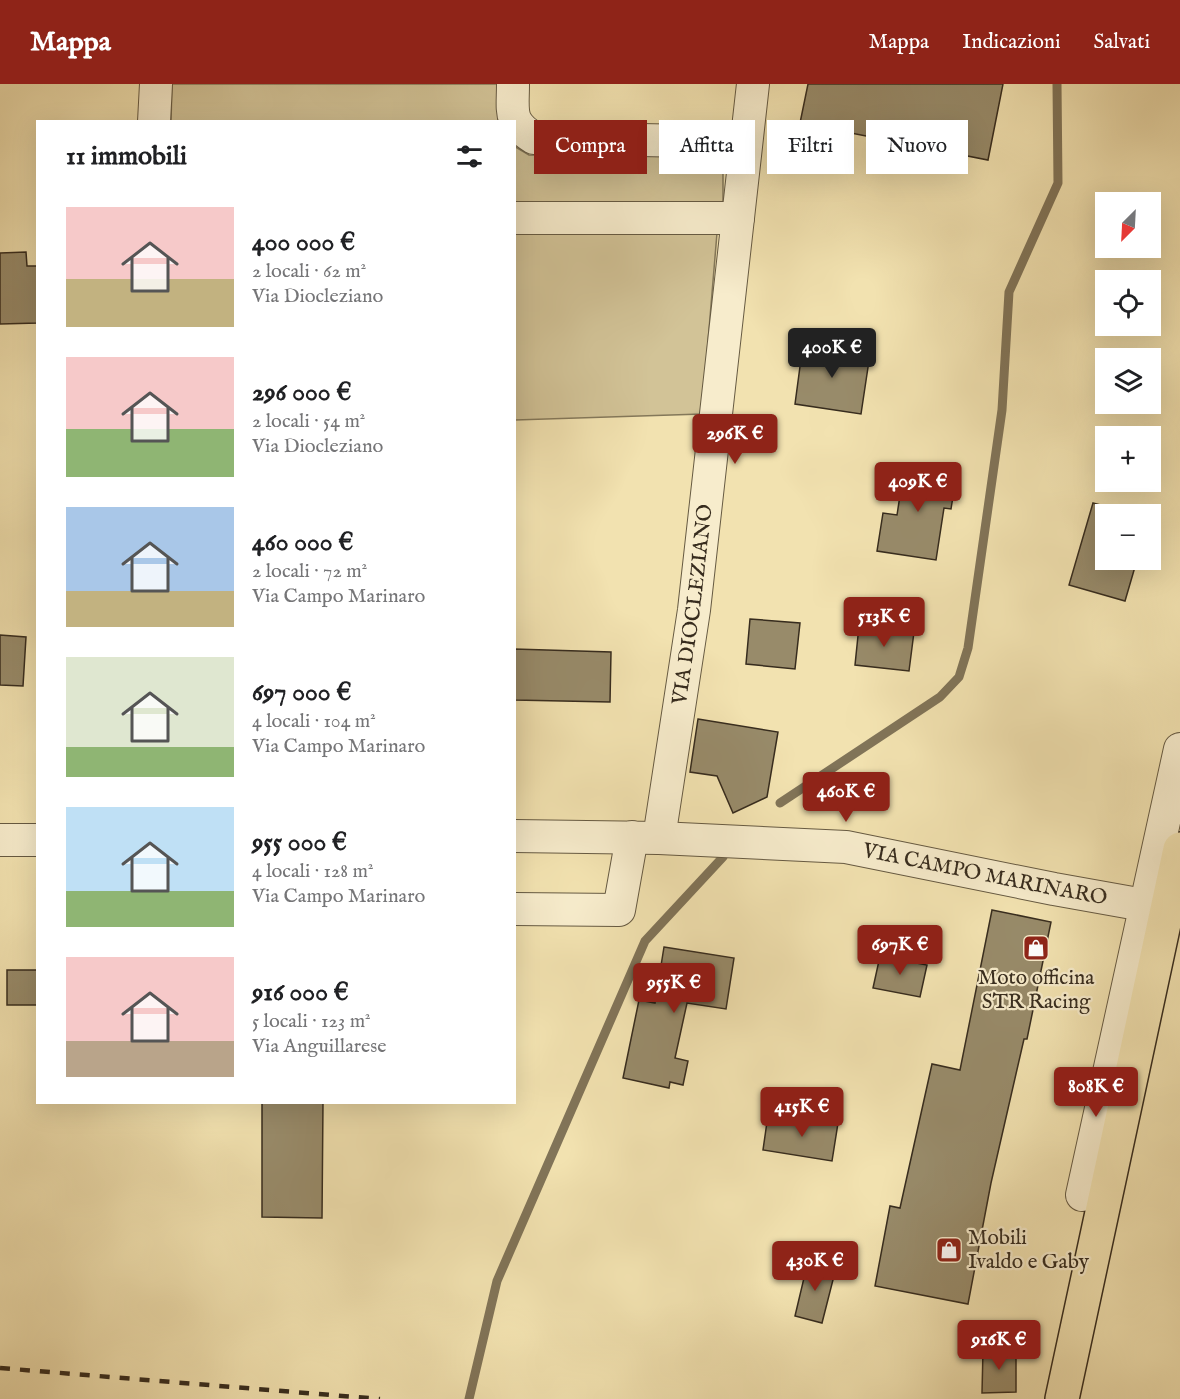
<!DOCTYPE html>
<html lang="it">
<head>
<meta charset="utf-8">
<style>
  :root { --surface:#fff; --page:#f2f2f2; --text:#202124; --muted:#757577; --accent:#8f2418 }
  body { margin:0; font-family:"IM FELL English",serif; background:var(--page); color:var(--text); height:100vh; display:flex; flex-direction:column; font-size:22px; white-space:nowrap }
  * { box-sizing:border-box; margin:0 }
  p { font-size:20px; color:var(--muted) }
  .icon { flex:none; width:33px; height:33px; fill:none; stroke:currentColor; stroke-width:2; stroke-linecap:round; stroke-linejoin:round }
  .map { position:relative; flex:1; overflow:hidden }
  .panel { position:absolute; left:36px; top:36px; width:480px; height:984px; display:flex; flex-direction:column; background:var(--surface); border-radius:0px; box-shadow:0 6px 24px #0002 }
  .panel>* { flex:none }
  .top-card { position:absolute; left:534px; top:36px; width:555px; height:54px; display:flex; gap:12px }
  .needle { width:39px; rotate:204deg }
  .fabs { position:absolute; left:1095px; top:108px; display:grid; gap:12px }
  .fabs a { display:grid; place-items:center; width:66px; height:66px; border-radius:0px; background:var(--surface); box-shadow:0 6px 24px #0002; font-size:30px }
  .price { position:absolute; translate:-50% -51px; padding:0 14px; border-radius:6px; background:var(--accent); color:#fff; font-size:20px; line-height:39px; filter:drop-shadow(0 2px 3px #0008) }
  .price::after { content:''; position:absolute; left:50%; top:36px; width:18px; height:14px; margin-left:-9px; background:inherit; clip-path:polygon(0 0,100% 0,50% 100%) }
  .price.on { background:#222; color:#fff }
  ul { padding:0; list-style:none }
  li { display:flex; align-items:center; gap:18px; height:150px; padding:0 30px }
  li span { display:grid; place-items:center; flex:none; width:168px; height:120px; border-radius:0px; color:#555 }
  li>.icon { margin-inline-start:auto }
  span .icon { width:72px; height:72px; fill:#fffc; stroke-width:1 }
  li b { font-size:26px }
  h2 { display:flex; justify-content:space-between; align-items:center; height:72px; padding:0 30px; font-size:26px }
  .chip { padding:0 21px; border-radius:0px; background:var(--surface); box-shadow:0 6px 24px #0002; font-size:21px; line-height:54px }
  .chip.on { background:var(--accent); color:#fff }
  header { display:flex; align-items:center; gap:36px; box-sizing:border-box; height:84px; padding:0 30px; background:var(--accent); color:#fff }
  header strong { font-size:28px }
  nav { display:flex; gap:33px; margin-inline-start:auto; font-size:21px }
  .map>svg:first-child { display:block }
</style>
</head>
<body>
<header>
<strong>Mappa</strong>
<nav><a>Mappa</a><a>Indicazioni</a><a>Salvati</a></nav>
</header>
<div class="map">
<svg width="1180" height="1315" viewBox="0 0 1180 1315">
  <rect width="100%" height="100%" fill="#f2e2b0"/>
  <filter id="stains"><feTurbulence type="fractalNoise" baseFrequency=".00333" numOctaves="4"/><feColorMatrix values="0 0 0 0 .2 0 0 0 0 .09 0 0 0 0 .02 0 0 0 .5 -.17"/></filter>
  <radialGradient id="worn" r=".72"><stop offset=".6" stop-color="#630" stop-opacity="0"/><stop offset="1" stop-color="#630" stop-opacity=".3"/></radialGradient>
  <g fill="#d2c397" stroke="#84785a" stroke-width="1.5">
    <path d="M172 0H497L498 37 171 38Z"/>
    <path d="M514 62 529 71 716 72 723 80V119L515 126Z"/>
    <path d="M514 144 717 149 702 330 515 336Z"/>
  </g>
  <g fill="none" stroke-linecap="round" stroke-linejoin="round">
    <g stroke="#817458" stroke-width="9">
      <path d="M780 719 940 613 959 593 968 564 1002 326 1009 208 1058 99 1057 0"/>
      <path d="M469 1315 497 1197 645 857 723 773"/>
    </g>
  </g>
  <g fill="#988b6a" stroke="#372c1e" stroke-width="1.5">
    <path d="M808 0H1003L988 76 800 39Z"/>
    <path d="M26 168 27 182H38V239L0 240V169Z"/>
    <path d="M803 260 870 270 861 330 795 320Z"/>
    <path d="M905 379 957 387 951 425 944 424 936 476 877 467 883 429 897 431Z"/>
    <path d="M1093 419 1134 430H1106V476H1137L1125 517 1069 501Z"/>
    <path d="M750 535 800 539 795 585 746 580Z"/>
    <path d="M859 542 914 548 909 587 855 581Z"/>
    <path d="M0 551 26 553 23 602 0 601Z"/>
    <path d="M514 565 611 568 610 618 514 616Z"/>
    <path d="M698 635 778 648 767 713 733 729 717 692 690 688Z"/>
    <path d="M992 826 1051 838 1027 955H1024L991 1099 968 1220 875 1202 890 1122 900 1124 932 980 960 986Z"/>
    <path d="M664 863 734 874 726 925 687 919 675 974 688 977 683 1001 670 998 669 1004 623 994 639 916 655 919Z"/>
    <path d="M880 872 927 881 920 913 873 904Z"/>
    <rect x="7" y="886" width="31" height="35"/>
    <path d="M262 1018H323L322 1134 262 1133Z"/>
    <path d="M785 1030 838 1039 832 1077 763 1066 767 1038 783 1040Z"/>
    <path d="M808 1177 836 1184 822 1239 795 1232Z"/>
    <path d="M983 1266H1016V1308L982 1309Z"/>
  </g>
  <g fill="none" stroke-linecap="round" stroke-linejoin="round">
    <defs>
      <g id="minor">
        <path d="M513 0C513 28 508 38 534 54L746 58"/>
        <path d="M154 38 156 0"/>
        <path d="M514 134H738"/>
        <path id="s1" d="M514 752 659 754 846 763 1054 805 1166 825"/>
        <path id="s2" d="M659 754 694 526 753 0"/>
        <path d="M0 756H38"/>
        <path d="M514 825 619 826 632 753"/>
        <path d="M1082 1111 1180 665"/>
      </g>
      <path id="major" d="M1062 1315 1180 765"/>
    </defs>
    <use href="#minor" stroke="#665a42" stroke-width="34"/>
    <use href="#major" stroke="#372c1e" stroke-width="36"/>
    <use href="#minor" stroke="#f7eccc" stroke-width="32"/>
    <use href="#major" stroke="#f2e2b0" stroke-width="33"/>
    <path stroke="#372c1e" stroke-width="4.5" stroke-dasharray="10 10" stroke-linecap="butt" d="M0 1284 380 1315"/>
  </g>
  <defs>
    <symbol id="shop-square" viewBox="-11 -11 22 22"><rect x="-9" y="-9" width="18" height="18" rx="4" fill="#8f2418" stroke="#f7eccc"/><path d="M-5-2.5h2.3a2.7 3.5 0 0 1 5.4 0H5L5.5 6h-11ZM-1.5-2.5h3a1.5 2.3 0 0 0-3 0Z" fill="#fff"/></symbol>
  </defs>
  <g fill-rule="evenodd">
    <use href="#shop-square" x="1021" y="849" width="30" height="30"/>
    <use href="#shop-square" x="934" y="1151" width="30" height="30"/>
  </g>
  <g text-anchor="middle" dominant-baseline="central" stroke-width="4.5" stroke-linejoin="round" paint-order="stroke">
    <g font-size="21" fill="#372c1e" stroke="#f7eccc">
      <text stroke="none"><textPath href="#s2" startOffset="236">VIA DIOCLEZIANO</textPath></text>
      <text stroke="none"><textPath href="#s1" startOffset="474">VIA CAMPO MARINARO</textPath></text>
    </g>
    <g font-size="21" fill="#372c1e" stroke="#f7eccc">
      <text x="1036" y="894">Moto officina<tspan x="1036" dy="24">STR Racing</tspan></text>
      <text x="968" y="1154" text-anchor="start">Mobili<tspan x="968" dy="24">Ivaldo e Gaby</tspan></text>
    </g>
  </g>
  <rect width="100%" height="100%" filter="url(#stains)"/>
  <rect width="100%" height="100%" fill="url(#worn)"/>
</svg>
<div class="fabs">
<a><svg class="needle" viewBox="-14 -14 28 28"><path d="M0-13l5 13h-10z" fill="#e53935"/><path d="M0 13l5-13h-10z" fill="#757577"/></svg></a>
<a><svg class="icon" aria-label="locate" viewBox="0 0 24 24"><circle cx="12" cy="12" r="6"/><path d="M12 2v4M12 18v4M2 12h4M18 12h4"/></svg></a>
<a><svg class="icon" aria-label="layers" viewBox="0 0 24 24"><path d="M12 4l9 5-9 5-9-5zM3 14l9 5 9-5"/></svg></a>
<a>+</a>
<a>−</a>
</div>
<b class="price on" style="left:832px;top:295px">400K €</b>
<b class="price" style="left:735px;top:381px">296K €</b>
<b class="price" style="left:918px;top:429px">409K €</b>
<b class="price" style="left:884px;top:564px">513K €</b>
<b class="price" style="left:846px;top:739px">460K €</b>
<b class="price" style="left:900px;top:892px">697K €</b>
<b class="price" style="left:674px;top:930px">955K €</b>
<b class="price" style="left:1096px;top:1034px">808K €</b>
<b class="price" style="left:802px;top:1054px">415K €</b>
<b class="price" style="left:815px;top:1208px">430K €</b>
<b class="price" style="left:999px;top:1287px">916K €</b>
<div class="top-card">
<a class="chip on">Compra</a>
<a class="chip">Affitta</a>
<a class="chip">Filtri</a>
<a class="chip">Nuovo</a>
</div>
<section class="panel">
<h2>11 immobili<svg class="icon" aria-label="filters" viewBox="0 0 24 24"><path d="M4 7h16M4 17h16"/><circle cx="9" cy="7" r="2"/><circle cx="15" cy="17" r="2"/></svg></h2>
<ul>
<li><span style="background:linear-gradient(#f6c9c9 60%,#c2b280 0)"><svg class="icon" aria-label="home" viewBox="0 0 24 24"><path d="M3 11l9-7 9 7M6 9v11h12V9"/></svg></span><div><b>400 000 €</b><p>2 locali · 62 m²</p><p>Via Diocleziano</p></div></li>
<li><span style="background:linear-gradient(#f6c9c9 60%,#8fb573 0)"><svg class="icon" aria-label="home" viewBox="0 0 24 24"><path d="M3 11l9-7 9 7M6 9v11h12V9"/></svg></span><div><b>296 000 €</b><p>2 locali · 54 m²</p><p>Via Diocleziano</p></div></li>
<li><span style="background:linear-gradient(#a9c7e8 70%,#c2b280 0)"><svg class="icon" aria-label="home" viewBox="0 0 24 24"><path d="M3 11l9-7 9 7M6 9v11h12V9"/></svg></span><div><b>460 000 €</b><p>2 locali · 72 m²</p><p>Via Campo Marinaro</p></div></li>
<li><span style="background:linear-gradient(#dfe7d0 75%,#8fb573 0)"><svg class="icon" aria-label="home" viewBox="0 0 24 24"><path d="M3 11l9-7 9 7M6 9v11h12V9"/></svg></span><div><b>697 000 €</b><p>4 locali · 104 m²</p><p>Via Campo Marinaro</p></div></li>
<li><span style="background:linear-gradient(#bfe0f5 70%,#8fb573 0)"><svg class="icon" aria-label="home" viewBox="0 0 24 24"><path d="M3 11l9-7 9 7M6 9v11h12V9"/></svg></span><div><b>955 000 €</b><p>4 locali · 128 m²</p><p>Via Campo Marinaro</p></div></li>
<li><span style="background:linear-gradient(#f6c9c9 70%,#b9a48a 0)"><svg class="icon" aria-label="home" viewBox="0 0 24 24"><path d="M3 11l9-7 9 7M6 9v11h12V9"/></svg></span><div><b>916 000 €</b><p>5 locali · 123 m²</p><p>Via Anguillarese</p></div></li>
</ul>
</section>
</div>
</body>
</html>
